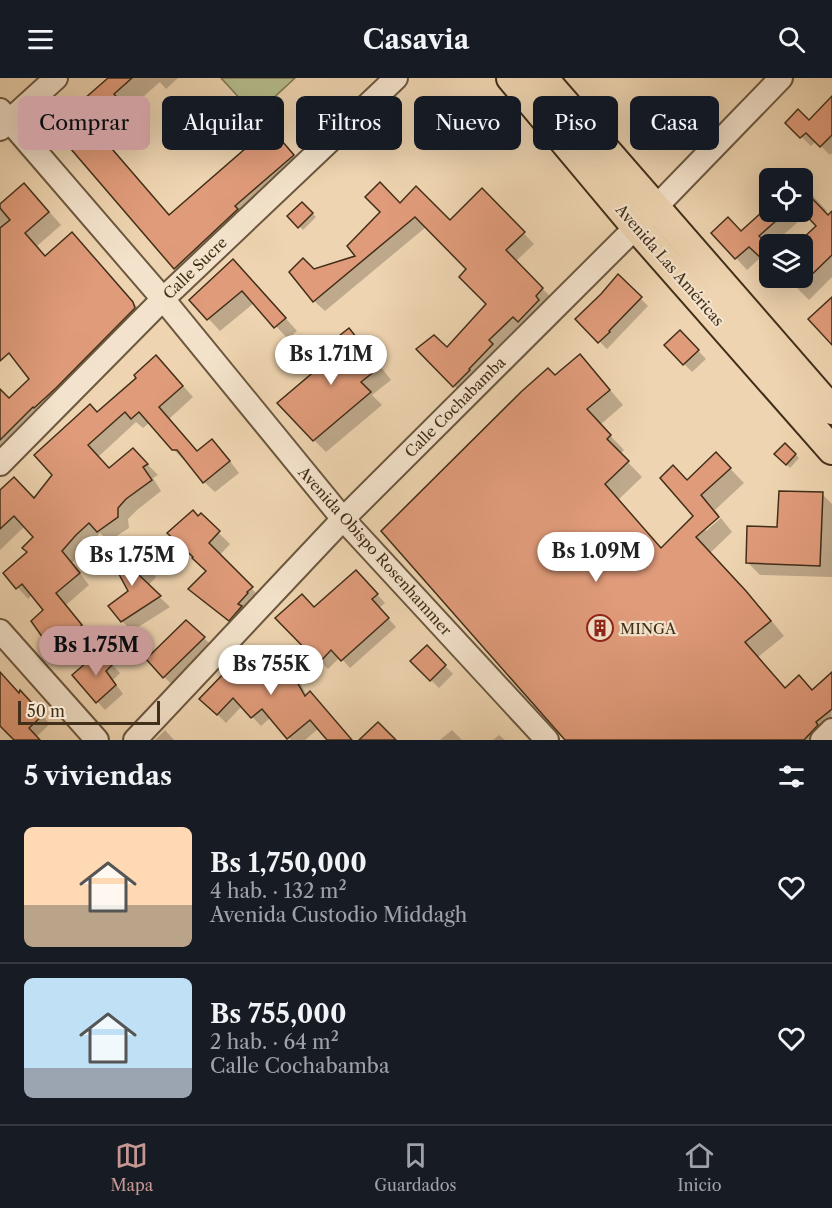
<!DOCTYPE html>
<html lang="es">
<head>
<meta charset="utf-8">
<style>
  :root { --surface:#171b24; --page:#20242c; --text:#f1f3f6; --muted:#9ea1a6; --line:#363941; --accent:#c59692 }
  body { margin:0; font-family:"Libre Caslon Text",serif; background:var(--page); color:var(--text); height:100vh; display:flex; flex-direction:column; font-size:22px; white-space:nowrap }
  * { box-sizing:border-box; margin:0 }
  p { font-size:20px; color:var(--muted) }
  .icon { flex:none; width:33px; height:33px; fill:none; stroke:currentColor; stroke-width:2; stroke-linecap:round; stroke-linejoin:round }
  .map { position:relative; height:662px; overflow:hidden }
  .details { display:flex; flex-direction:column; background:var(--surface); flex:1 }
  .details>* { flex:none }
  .top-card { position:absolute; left:18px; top:18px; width:796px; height:54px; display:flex; gap:12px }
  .tools { position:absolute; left:759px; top:90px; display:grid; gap:12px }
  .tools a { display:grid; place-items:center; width:54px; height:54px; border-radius:9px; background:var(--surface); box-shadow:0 6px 24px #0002; font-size:30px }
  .scale { position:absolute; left:18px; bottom:15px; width:142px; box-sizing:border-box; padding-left:6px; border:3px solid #412f19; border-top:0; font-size:16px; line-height:21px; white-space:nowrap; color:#412f19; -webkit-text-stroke:4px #f4e3cc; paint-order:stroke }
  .price { position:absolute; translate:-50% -51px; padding:0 14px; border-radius:21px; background:#fff; color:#222; font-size:20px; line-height:39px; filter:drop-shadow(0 2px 3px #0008) }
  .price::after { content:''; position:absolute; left:50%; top:36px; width:18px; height:14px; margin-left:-9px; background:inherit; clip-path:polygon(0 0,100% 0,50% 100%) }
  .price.current { background:var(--accent); color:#111 }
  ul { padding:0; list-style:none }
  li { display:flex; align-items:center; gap:18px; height:150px; padding:0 24px }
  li+li { border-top:2px solid var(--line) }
  li span { display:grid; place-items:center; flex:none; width:168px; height:120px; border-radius:9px; color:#555 }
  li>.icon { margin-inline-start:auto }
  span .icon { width:72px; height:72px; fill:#fffc; stroke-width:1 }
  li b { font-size:26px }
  h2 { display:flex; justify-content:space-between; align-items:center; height:72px; padding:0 24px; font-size:26px }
  .tag { padding:0 21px; border-radius:9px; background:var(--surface); box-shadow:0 6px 24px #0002; font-size:21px; line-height:54px }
  .tag.current { background:var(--accent); color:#111 }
  header { display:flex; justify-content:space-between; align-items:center; height:78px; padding:0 24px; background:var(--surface); font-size:27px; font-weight:700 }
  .dock { display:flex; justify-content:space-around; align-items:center; height:84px; border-top:2px solid var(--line); background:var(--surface); font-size:16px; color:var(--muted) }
  .dock a { display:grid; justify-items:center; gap:3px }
  .dock .current { color:var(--accent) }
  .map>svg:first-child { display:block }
</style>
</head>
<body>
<header><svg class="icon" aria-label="menu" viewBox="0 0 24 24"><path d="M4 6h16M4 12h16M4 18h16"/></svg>Casavia<svg class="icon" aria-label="search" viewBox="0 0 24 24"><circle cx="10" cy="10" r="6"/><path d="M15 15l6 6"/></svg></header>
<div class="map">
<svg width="832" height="662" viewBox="0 0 832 662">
  <rect width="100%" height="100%" fill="#eed4b0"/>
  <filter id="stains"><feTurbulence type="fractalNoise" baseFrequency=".00333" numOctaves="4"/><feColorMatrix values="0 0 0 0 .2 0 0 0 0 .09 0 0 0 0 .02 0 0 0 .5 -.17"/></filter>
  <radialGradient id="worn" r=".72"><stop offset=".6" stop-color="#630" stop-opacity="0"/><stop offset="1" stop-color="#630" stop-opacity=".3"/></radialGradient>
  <path fill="#b6bd8d" stroke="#7c7653" stroke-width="1.5" d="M221 0H295L255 37Z"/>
  <g fill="#0003">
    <path d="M111 0H178L166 11 160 4 128 32 137 41 108 66 171 138 270 51 308 93 190 205 175 190 54 49Z"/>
    <path d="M832 20V75L830 77 816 63 811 68 787 45 809 44Z"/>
    <path d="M802 106 827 133 825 135 832 142V199L809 222 787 200H802V166H799L818 148 807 136 773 166H770V187L761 179 747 192 736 180 742 155 770 129V134H802Z"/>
    <path d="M482 112 534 166 515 184 553 221 464 318 418 271H447L488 226 468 191 426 149 325 233 314 223V193L358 179 400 127 450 144Z"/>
    <path d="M36 119 61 147 37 168 46 179 85 169 145 238 0 386V313L9 322 31 301 0 253V129Z"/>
    <path d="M770 119V128L765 123Z"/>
    <path d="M302 126 316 139 303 152 289 138Z"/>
    <path d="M245 195 297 253 288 261 254 225 220 253 191 222Z"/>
    <path d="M619 199 648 228 607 271 577 241Z"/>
    <path d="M349 252 361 264 391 302 372 317 382 327 326 374 314 362 319 291Z"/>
    <path d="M688 262 706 281 692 294 684 286Z"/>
    <path d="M580 278 594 293 623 327 600 347 624 372 620 376 642 399 618 422 662 471 695 438 687 403 716 376 744 405 715 432 719 437 704 451 706 453 721 440 732 454 710 475 761 530 784 558 758 579 786 611 813 613 832 608 831 662H567L383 453Z"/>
    <path d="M167 290 193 319 169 341 198 375 212 363 223 374 239 395 215 414 204 404 187 382H184L173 371 150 344 143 350 136 344 98 379 109 392 133 372 158 397 153 400 161 413 137 432 128 441 129 450 109 463 100 455 87 468 72 485 89 507 66 527 92 559 77 571 67 561 55 570 45 559 33 544 45 532 32 517 28 521 5 495 29 474 36 459 25 448 0 472V414L34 422 98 336Z"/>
    <path d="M785 367 799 380 790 390 776 376Z"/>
    <path d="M822 416 832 426V499L760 497 747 484Z"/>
    <path d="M201 438 230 466 219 478 263 522 241 553 201 522 190 511 208 493 198 440Z"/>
    <path d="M133 472 144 483 156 499 148 508 170 529 132 553 122 543 130 513Z"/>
    <path d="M364 502 385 525 379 530 396 549 350 590 340 579 328 591 277 540 315 531Z"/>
    <path d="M204 560 216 572 177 611 164 599Z"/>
    <path d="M427 569 453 596 439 610 412 583Z"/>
    <path d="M101 574 120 595 113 602 123 616 105 632 74 597Z"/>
    <path d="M279 574 288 582 307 618 318 624 351 662H329L319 650 305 662H291L271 639 261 648 242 628 226 645 202 621 261 590Z"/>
    <path d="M0 596 19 617 21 614 50 646 36 659 39 662H16L0 647Z"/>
    <path d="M165 652 174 662H155Z"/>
    <path d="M452 652 462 662H440Z"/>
    <path d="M499 657 505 662H493Z"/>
  </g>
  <g fill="#e09b7a" stroke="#412f19" stroke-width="1.5">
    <path d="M108 0H132L114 16 122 25 94 50 169 137 270 49 294 77 235 128 238 131 174 191 52 49Z"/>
    <path d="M832 18V57L820 69 806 55 800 60 785 45 798 31 809 42Z"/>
    <path d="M380 104 400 125 416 108 450 142 482 110 525 154 506 172 543 210 536 218 539 222 518 244 513 239 489 262 493 266 469 291 470 292 453 309 416 271 434 257 447 269 486 226 459 199 466 191 415 139 313 224 289 194 303 180 314 191 355 178 347 168 380 134 365 119Z"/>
    <path d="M24 105 49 134 25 155 45 178 72 154 133 224 135 230 56 310 34 330 33 329 0 362V311L9 320 29 301 9 275 0 283V150L10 142 0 130V126Z"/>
    <path d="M802 110 828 137 832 133V177L802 206V161L816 148 802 133Z"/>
    <path d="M302 124 313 135 298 150 287 138Z"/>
    <path d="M762 134H786L759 158 770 168V173L762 181 749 169 735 181 711 155 728 139 741 153Z"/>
    <path d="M233 181 286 240 274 250 242 213 207 242 189 222Z"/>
    <path d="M618 196 642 219 609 253 610 254 598 265 575 241 601 216Z"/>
    <path d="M832 219V267L808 241Z"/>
    <path d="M349 250 380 289 361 304 371 314 313 363 277 325 317 291 310 281Z"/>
    <path d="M680 252 699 272 683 287 664 267Z"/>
    <path d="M580 276 610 312 587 331 611 357 607 361 629 383 605 406 661 470 693 438 660 400 673 387 687 402 716 374 731 390 701 417 719 439 696 459 746 513 771 543 745 564 785 610 799 597 812 612 832 594V631L816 644 818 647 804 662H565L381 453 522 313 548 290 555 297Z"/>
    <path d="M156 277 183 308 159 329 197 373 212 361 230 383 203 405 177 372H172L139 334 131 341 125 334 88 367 109 390 133 370 148 386 143 389 152 402 126 421 118 430V439L97 454 89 445 76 457 62 473 80 495 56 515 82 547 65 562 56 551 43 560 31 543 43 532 22 506 16 511 3 495 27 474 22 470 33 459 14 438 0 451V412L14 399 34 420 52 397 34 377 90 326 97 334 136 300 134 297Z"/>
    <path d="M785 365 796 376 786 387 774 376Z"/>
    <path d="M779 413 823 414 820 488 746 485 747 448 777 449Z"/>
    <path d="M193 432 198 438 201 435 220 453 209 465 253 509 247 514 248 515 238 526 242 528 229 543 188 511 206 493 192 480 193 479 167 455Z"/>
    <path d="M134 470 147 488 139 497 161 518 121 544 108 528 128 513 113 485Z"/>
    <path d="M356 492 378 516 372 521 389 540 341 583 331 572 319 585 275 540 302 516 314 529Z"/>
    <path d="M186 542 205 559 163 600 146 581Z"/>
    <path d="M427 567 446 587 430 603 410 583Z"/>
    <path d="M101 572 113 586 106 593 116 607 96 625 72 597Z"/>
    <path d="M246 572 261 589 279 572 305 618 310 613 352 662H327L310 642 287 661 262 631 251 640 233 620 217 637 199 621 230 589 228 587Z"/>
    <path d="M0 594 19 615 20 612 43 637 29 650 40 662H14L0 648Z"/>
    <path d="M378 644 396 662H359Z"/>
  </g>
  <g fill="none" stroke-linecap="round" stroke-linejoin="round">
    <defs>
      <g id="minor">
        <path d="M0 32 163 221 343 441 547 662"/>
        <path d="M0 51 56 0"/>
        <path d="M0 386 163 221 396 0"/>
        <path d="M0 553 97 662"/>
        <path d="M135 662 343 441 655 130 781 0"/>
        <path d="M822 662 832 652"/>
      </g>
      <g id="major">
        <path d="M511 0 635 148 832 372"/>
        <path d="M543 0 832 332"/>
      </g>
    </defs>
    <use href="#minor" stroke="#6c583f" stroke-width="26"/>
    <use href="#major" stroke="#412f19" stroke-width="32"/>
    <use href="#minor" stroke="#f4e3cc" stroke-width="22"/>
    <use href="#major" stroke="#eed4b0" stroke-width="28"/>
  </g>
  <defs>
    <symbol id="building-ring" viewBox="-11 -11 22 22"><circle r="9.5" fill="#f4e3cc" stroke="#8f2418" stroke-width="1.5"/><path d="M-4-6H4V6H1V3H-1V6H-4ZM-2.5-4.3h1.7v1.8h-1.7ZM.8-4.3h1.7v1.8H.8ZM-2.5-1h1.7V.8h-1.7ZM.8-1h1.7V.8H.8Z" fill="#8f2418"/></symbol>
  </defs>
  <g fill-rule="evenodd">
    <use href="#building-ring" x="585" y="535" width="30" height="30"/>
  </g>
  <g text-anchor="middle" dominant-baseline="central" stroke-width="4.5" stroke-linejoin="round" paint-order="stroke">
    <g font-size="15" fill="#412f19" stroke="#f4e3cc">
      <text transform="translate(670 187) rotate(49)">Avenida Las Américas</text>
      <text transform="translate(195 190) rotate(-44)">Calle Sucre</text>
      <text transform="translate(455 329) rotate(-45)">Calle Cochabamba</text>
      <text transform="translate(375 473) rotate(48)">Avenida Obispo Rosenhammer</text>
    </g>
    <g font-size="15" fill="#412f19" stroke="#f4e3cc" text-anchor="start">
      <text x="620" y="550">MINGA</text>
    </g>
  </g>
  <rect width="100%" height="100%" filter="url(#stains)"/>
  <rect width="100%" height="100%" fill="url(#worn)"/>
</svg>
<div class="tools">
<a><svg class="icon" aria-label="locate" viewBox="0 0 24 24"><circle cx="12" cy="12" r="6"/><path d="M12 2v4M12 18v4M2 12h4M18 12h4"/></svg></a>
<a><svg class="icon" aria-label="layers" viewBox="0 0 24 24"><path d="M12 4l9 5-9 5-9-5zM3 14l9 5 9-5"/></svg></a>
</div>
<div class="scale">50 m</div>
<b class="price" style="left:331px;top:308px">Bs 1.71M</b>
<b class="price" style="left:596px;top:505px">Bs 1.09M</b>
<b class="price" style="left:132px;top:509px">Bs 1.75M</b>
<b class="price current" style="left:96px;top:599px">Bs 1.75M</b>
<b class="price" style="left:271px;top:618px">Bs 755K</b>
<div class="top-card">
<a class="tag current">Comprar</a>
<a class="tag">Alquilar</a>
<a class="tag">Filtros</a>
<a class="tag">Nuevo</a>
<a class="tag">Piso</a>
<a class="tag">Casa</a>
</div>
</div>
<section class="details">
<h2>5 viviendas<svg class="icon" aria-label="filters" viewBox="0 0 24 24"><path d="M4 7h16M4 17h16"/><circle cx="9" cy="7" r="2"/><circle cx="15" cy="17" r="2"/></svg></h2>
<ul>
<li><span style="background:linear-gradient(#ffd9b3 65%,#b9a48a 0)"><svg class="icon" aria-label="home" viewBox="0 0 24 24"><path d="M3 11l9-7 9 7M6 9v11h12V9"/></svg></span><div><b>Bs 1,750,000</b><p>4 hab. · 132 m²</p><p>Avenida Custodio Middagh</p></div><svg class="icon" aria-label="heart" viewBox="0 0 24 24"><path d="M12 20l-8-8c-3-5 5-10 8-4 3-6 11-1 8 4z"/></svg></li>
<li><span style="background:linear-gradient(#bfe0f5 75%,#9aa5b1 0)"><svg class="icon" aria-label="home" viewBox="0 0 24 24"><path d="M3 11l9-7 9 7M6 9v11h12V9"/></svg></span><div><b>Bs 755,000</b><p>2 hab. · 64 m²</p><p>Calle Cochabamba</p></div><svg class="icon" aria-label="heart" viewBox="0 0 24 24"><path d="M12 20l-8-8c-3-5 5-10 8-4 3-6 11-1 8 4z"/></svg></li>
</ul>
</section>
<nav class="dock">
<a class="current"><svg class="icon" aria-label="map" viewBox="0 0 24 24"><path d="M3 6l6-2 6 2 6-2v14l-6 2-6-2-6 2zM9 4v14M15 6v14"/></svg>Mapa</a>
<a><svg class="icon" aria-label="saved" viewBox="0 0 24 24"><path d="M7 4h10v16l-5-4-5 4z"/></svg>Guardados</a>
<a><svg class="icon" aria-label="home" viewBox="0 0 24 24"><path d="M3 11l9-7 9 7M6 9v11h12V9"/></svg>Inicio</a>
</nav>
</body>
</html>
